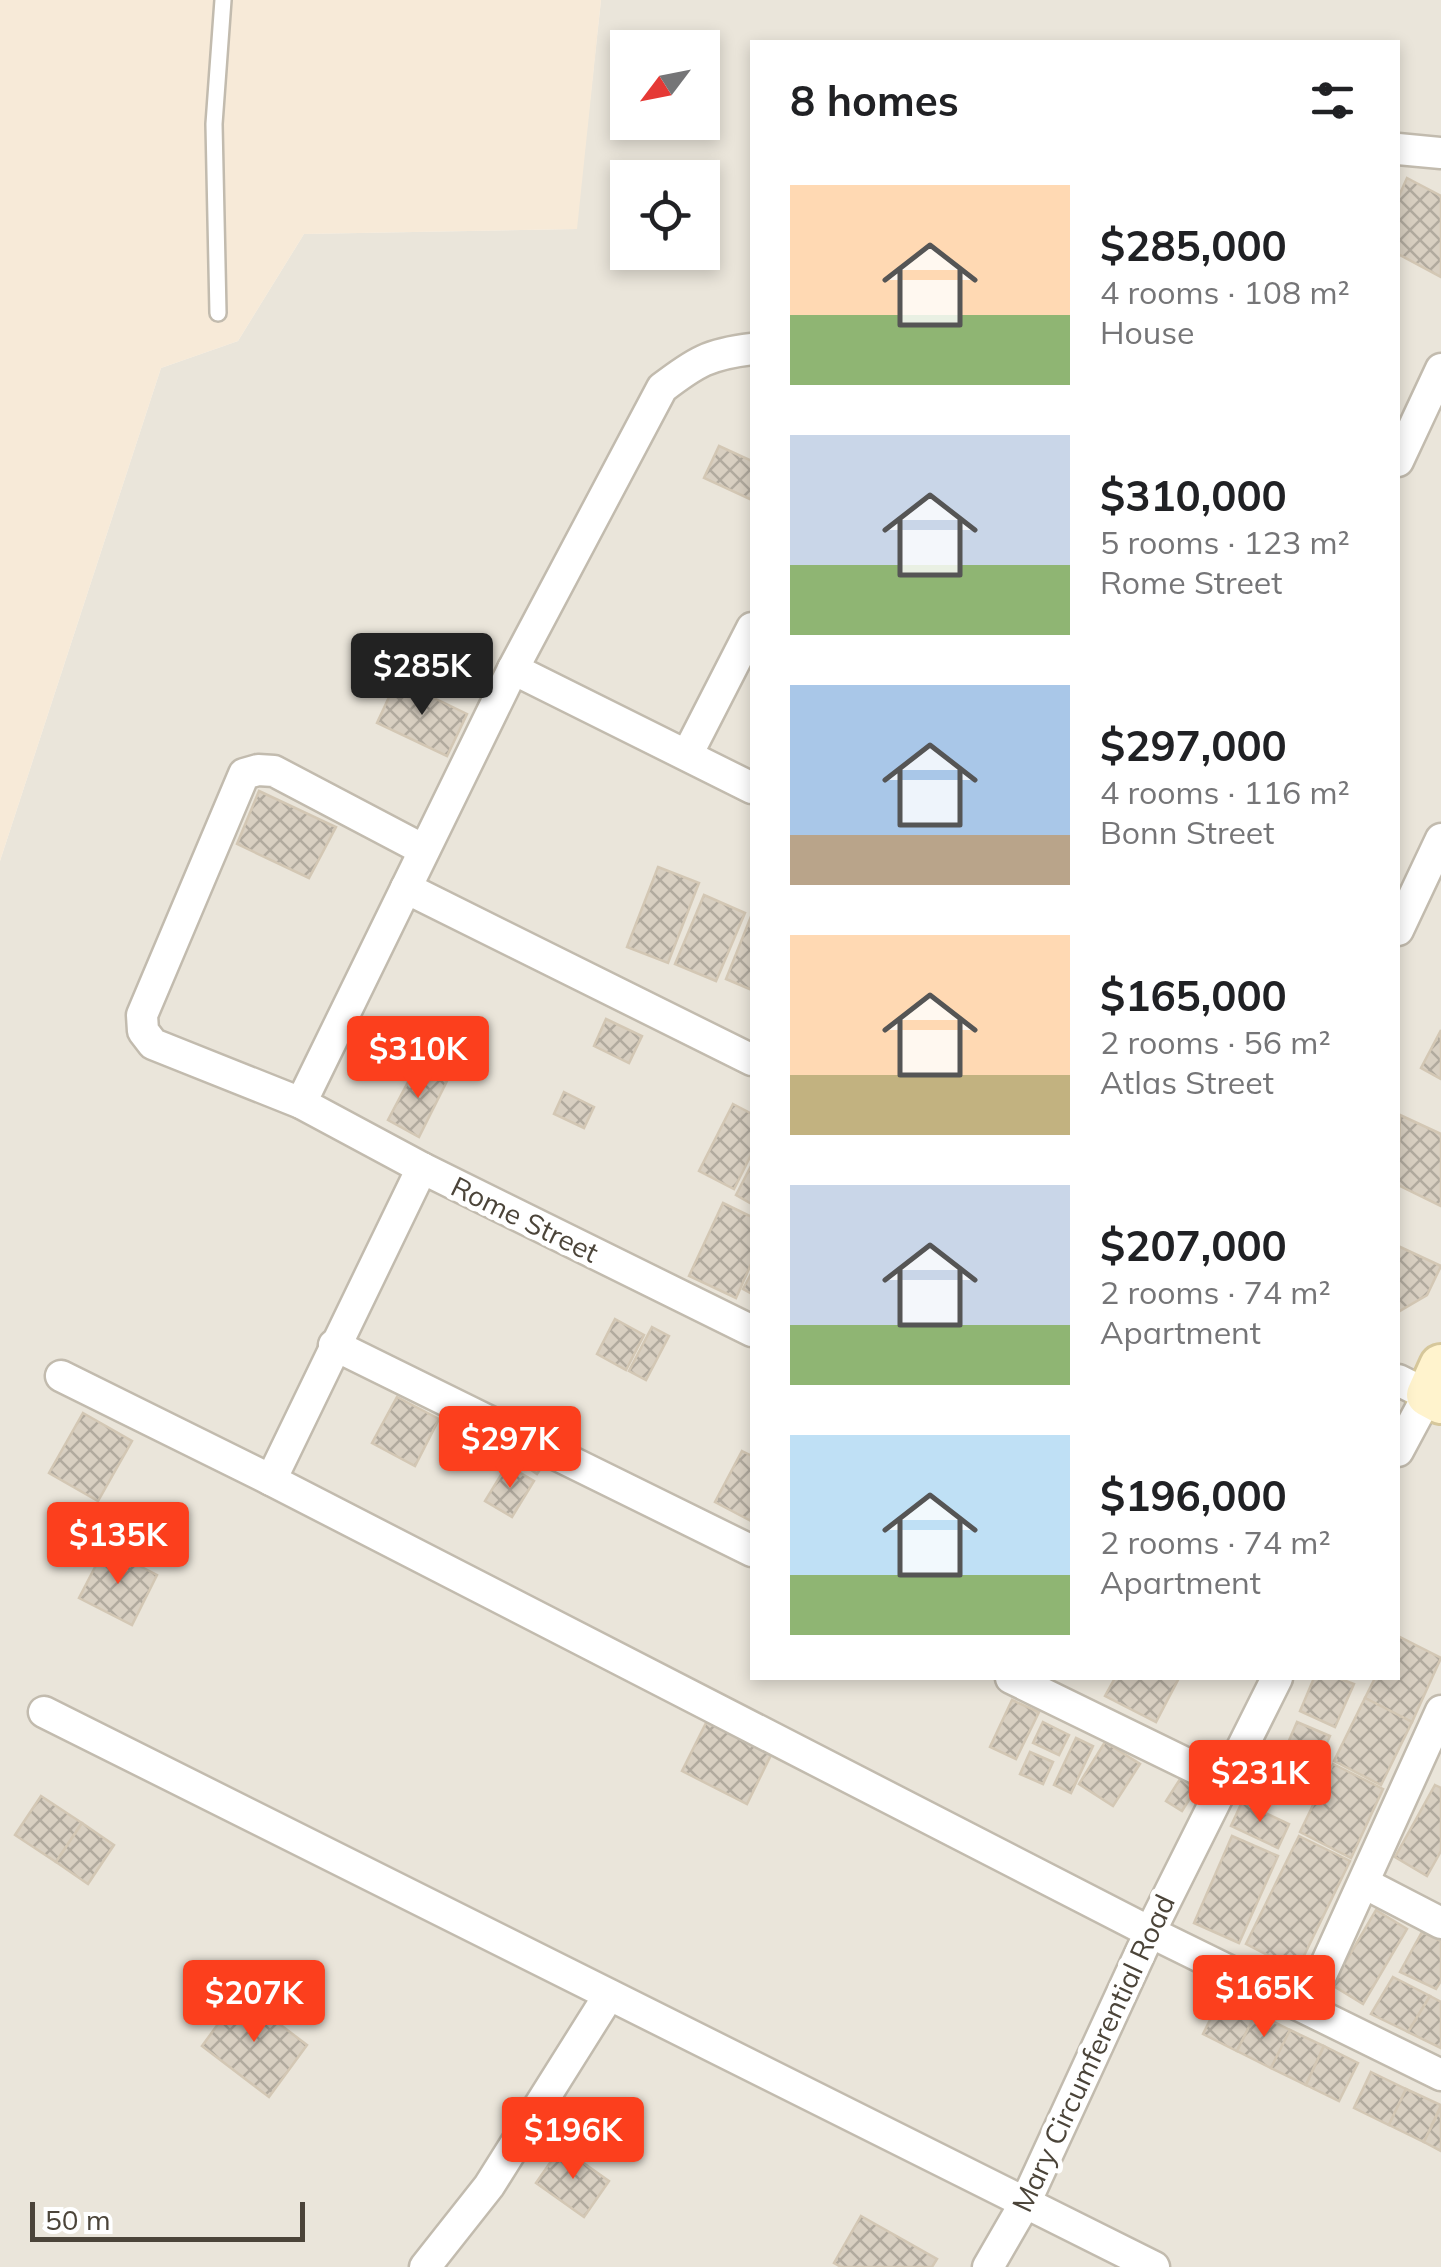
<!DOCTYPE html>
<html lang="en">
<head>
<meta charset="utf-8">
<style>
  :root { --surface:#fff; --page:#f2f2f2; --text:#202124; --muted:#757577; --accent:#fc3f1d }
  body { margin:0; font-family:Mulish,sans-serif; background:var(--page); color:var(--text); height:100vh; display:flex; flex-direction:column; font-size:38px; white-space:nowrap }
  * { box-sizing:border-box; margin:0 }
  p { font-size:32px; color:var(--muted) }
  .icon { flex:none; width:55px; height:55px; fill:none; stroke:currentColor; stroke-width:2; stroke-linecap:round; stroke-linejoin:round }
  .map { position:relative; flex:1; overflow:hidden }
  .details { position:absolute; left:750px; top:40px; width:650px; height:1640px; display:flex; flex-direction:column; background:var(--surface); border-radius:0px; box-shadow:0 5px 15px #0003 }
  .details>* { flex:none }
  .needle { width:65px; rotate:238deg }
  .tools { position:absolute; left:610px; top:30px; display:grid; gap:20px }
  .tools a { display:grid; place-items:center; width:110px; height:110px; border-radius:0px; background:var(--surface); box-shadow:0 5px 15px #0003; font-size:50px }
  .scale { position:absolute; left:30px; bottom:25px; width:275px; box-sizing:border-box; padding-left:10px; border:5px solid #4b4439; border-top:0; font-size:28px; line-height:35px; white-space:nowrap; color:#4b4439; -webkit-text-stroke:8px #fff; paint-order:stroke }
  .price { position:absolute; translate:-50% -85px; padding:0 22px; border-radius:10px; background:var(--accent); color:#fff; font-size:32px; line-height:65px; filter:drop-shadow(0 2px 5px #0008) }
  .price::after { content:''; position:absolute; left:50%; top:60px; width:30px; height:22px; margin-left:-15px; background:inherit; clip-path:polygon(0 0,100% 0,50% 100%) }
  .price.selected { background:#222; color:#fff }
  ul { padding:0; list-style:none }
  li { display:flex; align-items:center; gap:30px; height:250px; padding:0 40px }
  li span { display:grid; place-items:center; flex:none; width:280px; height:200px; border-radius:0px; color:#555 }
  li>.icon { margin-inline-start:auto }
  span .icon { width:120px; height:120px; fill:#fffc; stroke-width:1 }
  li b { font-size:42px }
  h2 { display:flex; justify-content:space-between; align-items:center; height:120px; padding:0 40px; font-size:42px }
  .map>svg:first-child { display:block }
</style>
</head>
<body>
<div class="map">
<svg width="1441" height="2267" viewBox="0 0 1441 2267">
  <defs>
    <pattern id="building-cross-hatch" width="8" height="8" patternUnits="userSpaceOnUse" patternTransform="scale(2.5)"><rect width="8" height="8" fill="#d8cfc1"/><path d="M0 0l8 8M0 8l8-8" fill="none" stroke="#b1aa9e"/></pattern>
  </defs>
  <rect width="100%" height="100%" fill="#f6f3ec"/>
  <path fill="#eae5da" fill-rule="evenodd" d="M601 0H1441V2267H0V861L161 368 238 341 304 234 576 229ZM752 42H1398V1678H752ZM628 48H702V122H628ZM628 178H702V252H628Z"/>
  <path fill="#f7ead8" d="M0 0H601L577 229 304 234 238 341 161 368 0 861Z"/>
  <g fill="url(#building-cross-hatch)" stroke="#d3c7b4" stroke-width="2.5">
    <path d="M1407 178 1441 196V277L1398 254V198Z"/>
    <path d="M719 446 752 461V500L704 478Z"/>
    <path d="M397 680 467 714 447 756 377 723Z"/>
    <path d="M259 791 336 827 309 878 237 844Z"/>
    <path d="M658 867 699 883 668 963 627 947Z"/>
    <path d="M704 895 745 913 716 981 675 964Z"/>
    <path d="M752 914V990L726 979Z"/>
    <path d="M606 1019 642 1036 629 1063 594 1046Z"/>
    <path d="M1441 1030V1079L1421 1068Z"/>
    <path d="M417 1065 447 1081 419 1137 388 1120Z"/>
    <path d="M564 1092 594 1107 584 1128 554 1114Z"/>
    <path d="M733 1104 752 1114V1153L734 1189 699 1171Z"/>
    <path d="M1400 1115 1441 1134V1206L1398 1185Z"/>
    <path d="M752 1164V1204L736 1195Z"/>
    <path d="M723 1203 752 1217V1262L736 1298 689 1276Z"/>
    <path d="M1398 1246 1441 1266 1427 1295 1398 1312Z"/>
    <path d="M752 1272V1294L743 1289Z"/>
    <path d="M615 1319 644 1335 626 1370 597 1354Z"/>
    <path d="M652 1327 669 1336 646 1380 629 1371Z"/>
    <path d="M397 1397 439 1419 415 1466 372 1443Z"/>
    <path d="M83 1413 132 1441 98 1501 49 1473Z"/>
    <path d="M515 1445 544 1464 537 1474 509 1455Z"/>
    <path d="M742 1451 752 1456 751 1521 715 1502Z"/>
    <path d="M507 1465 534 1481 512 1517 485 1501Z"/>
    <path d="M105 1548 157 1575 132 1625 79 1598Z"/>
    <path d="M1398 1636 1441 1658 1412 1722 1365 1698 1375 1678H1398Z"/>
    <path d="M1115 1678H1179L1156 1722 1105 1696Z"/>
    <path d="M1314 1678H1338L1354 1684 1335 1727 1300 1711Z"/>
    <path d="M1365 1698 1412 1722 1381 1785 1334 1761Z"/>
    <path d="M1012 1700 1039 1712 1016 1759 990 1747Z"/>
    <path d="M708 1719 773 1751 747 1804 682 1771Z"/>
    <path d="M1043 1722 1069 1735 1059 1755 1033 1743Z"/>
    <path d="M1297 1722 1330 1736 1302 1799 1270 1785Z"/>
    <path d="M1076 1738 1093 1746 1071 1793 1054 1785Z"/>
    <path d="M1105 1742 1140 1764 1113 1806 1079 1784Z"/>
    <path d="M1030 1752 1053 1762 1043 1784 1020 1774Z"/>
    <path d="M1333 1764 1383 1789 1351 1858 1300 1832Z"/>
    <path d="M1182 1776 1198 1786 1182 1811 1166 1801Z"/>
    <path d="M1435 1785 1441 1788V1851L1427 1876 1395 1857Z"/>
    <path d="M41 1796 82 1823 56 1862 15 1835Z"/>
    <path d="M1242 1802 1289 1824 1278 1848 1231 1826Z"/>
    <path d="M82 1823 114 1845 88 1884 56 1862Z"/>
    <path d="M1232 1836 1278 1856 1239 1943 1194 1923Z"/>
    <path d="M1299 1836 1350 1861 1297 1970 1246 1944Z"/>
    <path d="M1376 1910 1407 1929 1363 2004 1332 1985Z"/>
    <path d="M1422 1932 1441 1941V1981L1436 1989 1400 1972Z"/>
    <path d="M1393 1977 1430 1996 1408 2032 1371 2014Z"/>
    <path d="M240 1994 307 2045 269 2097 202 2046Z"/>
    <path d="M1222 1996 1256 2013 1237 2051 1203 2034Z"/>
    <path d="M1430 1996 1441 2002V2048L1408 2032Z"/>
    <path d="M1256 2013 1290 2030 1271 2068 1237 2051Z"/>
    <path d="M1290 2030 1324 2046 1306 2085 1271 2068Z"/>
    <path d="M1324 2046 1358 2063 1339 2101 1306 2085Z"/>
    <path d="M1371 2072 1406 2089 1389 2125 1354 2108Z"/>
    <path d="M1406 2089 1441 2105 1424 2142 1389 2125Z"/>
    <path d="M1441 2107V2151L1424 2142Z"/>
    <path d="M561 2147 609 2181 584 2217 536 2183Z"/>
    <path d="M861 2216 937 2259 932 2267H841L834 2263Z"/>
  </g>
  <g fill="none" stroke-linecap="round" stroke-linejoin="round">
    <defs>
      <path id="lane" d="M218 313 214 124 223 0"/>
      <g id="street">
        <path d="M1398 149 1441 153"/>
        <path d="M1398 461 1441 369"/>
        <path d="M513 669 752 788"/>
        <path d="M687 755 752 628"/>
        <path d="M424 850 274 771 258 770 244 774 142 1015 143 1031 153 1044 301 1103 422 1168 752 1331"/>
        <path d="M406 888 752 1060"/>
        <path d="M1398 930 1441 839"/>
        <path d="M301 1103 513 669 662 388C696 362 709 354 752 349"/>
        <path d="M334 1345 752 1551"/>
        <path d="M61 1376 271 1480 1150 1932 1441 2075"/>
        <path d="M1398 1380 1428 1395 1398 1451"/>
        <path d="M271 1480 422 1168"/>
        <path d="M1011 1678 1224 1782"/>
        <path d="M44 1712 1154 2267"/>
        <path d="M1364 1883 1441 1923"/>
        <path d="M1307 2006 1441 1711"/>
        <path d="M425 2267 489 2186 609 1995"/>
        <path d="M988 2267 1025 2203 1150 1932 1277 1678"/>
      </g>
      <path id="secondary" d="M1441 1366 1428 1395 1441 1402"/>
    </defs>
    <use href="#lane" stroke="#c2bbae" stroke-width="20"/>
    <use href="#street" stroke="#c2bbae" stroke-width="35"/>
    <use href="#secondary" stroke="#d6c79b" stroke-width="48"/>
    <use href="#lane" stroke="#fff" stroke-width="15"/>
    <use href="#street" stroke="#fff" stroke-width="30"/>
    <use href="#secondary" stroke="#fff3cd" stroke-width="42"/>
  </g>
  <g text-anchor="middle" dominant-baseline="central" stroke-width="10" stroke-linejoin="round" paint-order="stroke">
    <g font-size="28" fill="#4b4439" stroke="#fff">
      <text transform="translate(525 1219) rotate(26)">Rome Street</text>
      <text transform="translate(1093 2053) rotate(-65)">Mary Circumferential Road</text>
    </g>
  </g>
</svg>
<div class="tools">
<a><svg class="needle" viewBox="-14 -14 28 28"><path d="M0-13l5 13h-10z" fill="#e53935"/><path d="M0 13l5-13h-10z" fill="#757577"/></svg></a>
<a><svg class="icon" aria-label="locate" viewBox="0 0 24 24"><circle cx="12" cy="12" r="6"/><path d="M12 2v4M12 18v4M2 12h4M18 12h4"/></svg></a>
</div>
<div class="scale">50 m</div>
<b class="price selected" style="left:422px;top:718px">$285K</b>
<b class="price" style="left:418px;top:1101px">$310K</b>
<b class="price" style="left:510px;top:1491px">$297K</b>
<b class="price" style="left:118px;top:1587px">$135K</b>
<b class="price" style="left:1260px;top:1825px">$231K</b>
<b class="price" style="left:1264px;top:2040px">$165K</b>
<b class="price" style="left:254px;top:2045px">$207K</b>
<b class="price" style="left:573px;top:2182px">$196K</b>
<section class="details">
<h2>8 homes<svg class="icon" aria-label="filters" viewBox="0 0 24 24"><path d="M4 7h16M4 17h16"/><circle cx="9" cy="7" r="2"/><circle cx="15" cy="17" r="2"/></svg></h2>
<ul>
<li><span style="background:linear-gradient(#ffd9b3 65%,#8fb573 0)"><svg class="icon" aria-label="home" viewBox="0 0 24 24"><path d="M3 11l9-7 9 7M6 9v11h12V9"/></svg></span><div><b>$285,000</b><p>4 rooms · 108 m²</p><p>House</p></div></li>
<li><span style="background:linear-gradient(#c9d6e8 65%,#8fb573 0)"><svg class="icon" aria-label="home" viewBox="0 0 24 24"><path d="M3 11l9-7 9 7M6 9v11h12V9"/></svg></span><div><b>$310,000</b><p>5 rooms · 123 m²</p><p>Rome Street</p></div></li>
<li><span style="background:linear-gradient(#a9c7e8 75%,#b9a48a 0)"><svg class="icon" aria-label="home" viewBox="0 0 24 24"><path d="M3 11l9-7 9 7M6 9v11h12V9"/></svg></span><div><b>$297,000</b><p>4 rooms · 116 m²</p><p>Bonn Street</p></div></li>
<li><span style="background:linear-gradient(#ffd9b3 70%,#c2b280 0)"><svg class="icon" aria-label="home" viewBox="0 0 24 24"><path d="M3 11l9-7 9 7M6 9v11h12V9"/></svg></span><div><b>$165,000</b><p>2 rooms · 56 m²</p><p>Atlas Street</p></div></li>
<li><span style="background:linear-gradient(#c9d6e8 70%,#8fb573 0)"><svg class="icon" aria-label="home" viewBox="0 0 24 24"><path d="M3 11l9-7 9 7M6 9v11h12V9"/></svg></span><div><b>$207,000</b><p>2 rooms · 74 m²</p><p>Apartment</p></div></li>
<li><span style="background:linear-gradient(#bfe0f5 70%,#8fb573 0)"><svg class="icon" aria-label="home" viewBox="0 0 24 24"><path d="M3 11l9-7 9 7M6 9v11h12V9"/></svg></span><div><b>$196,000</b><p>2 rooms · 74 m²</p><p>Apartment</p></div></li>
</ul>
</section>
</div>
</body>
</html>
